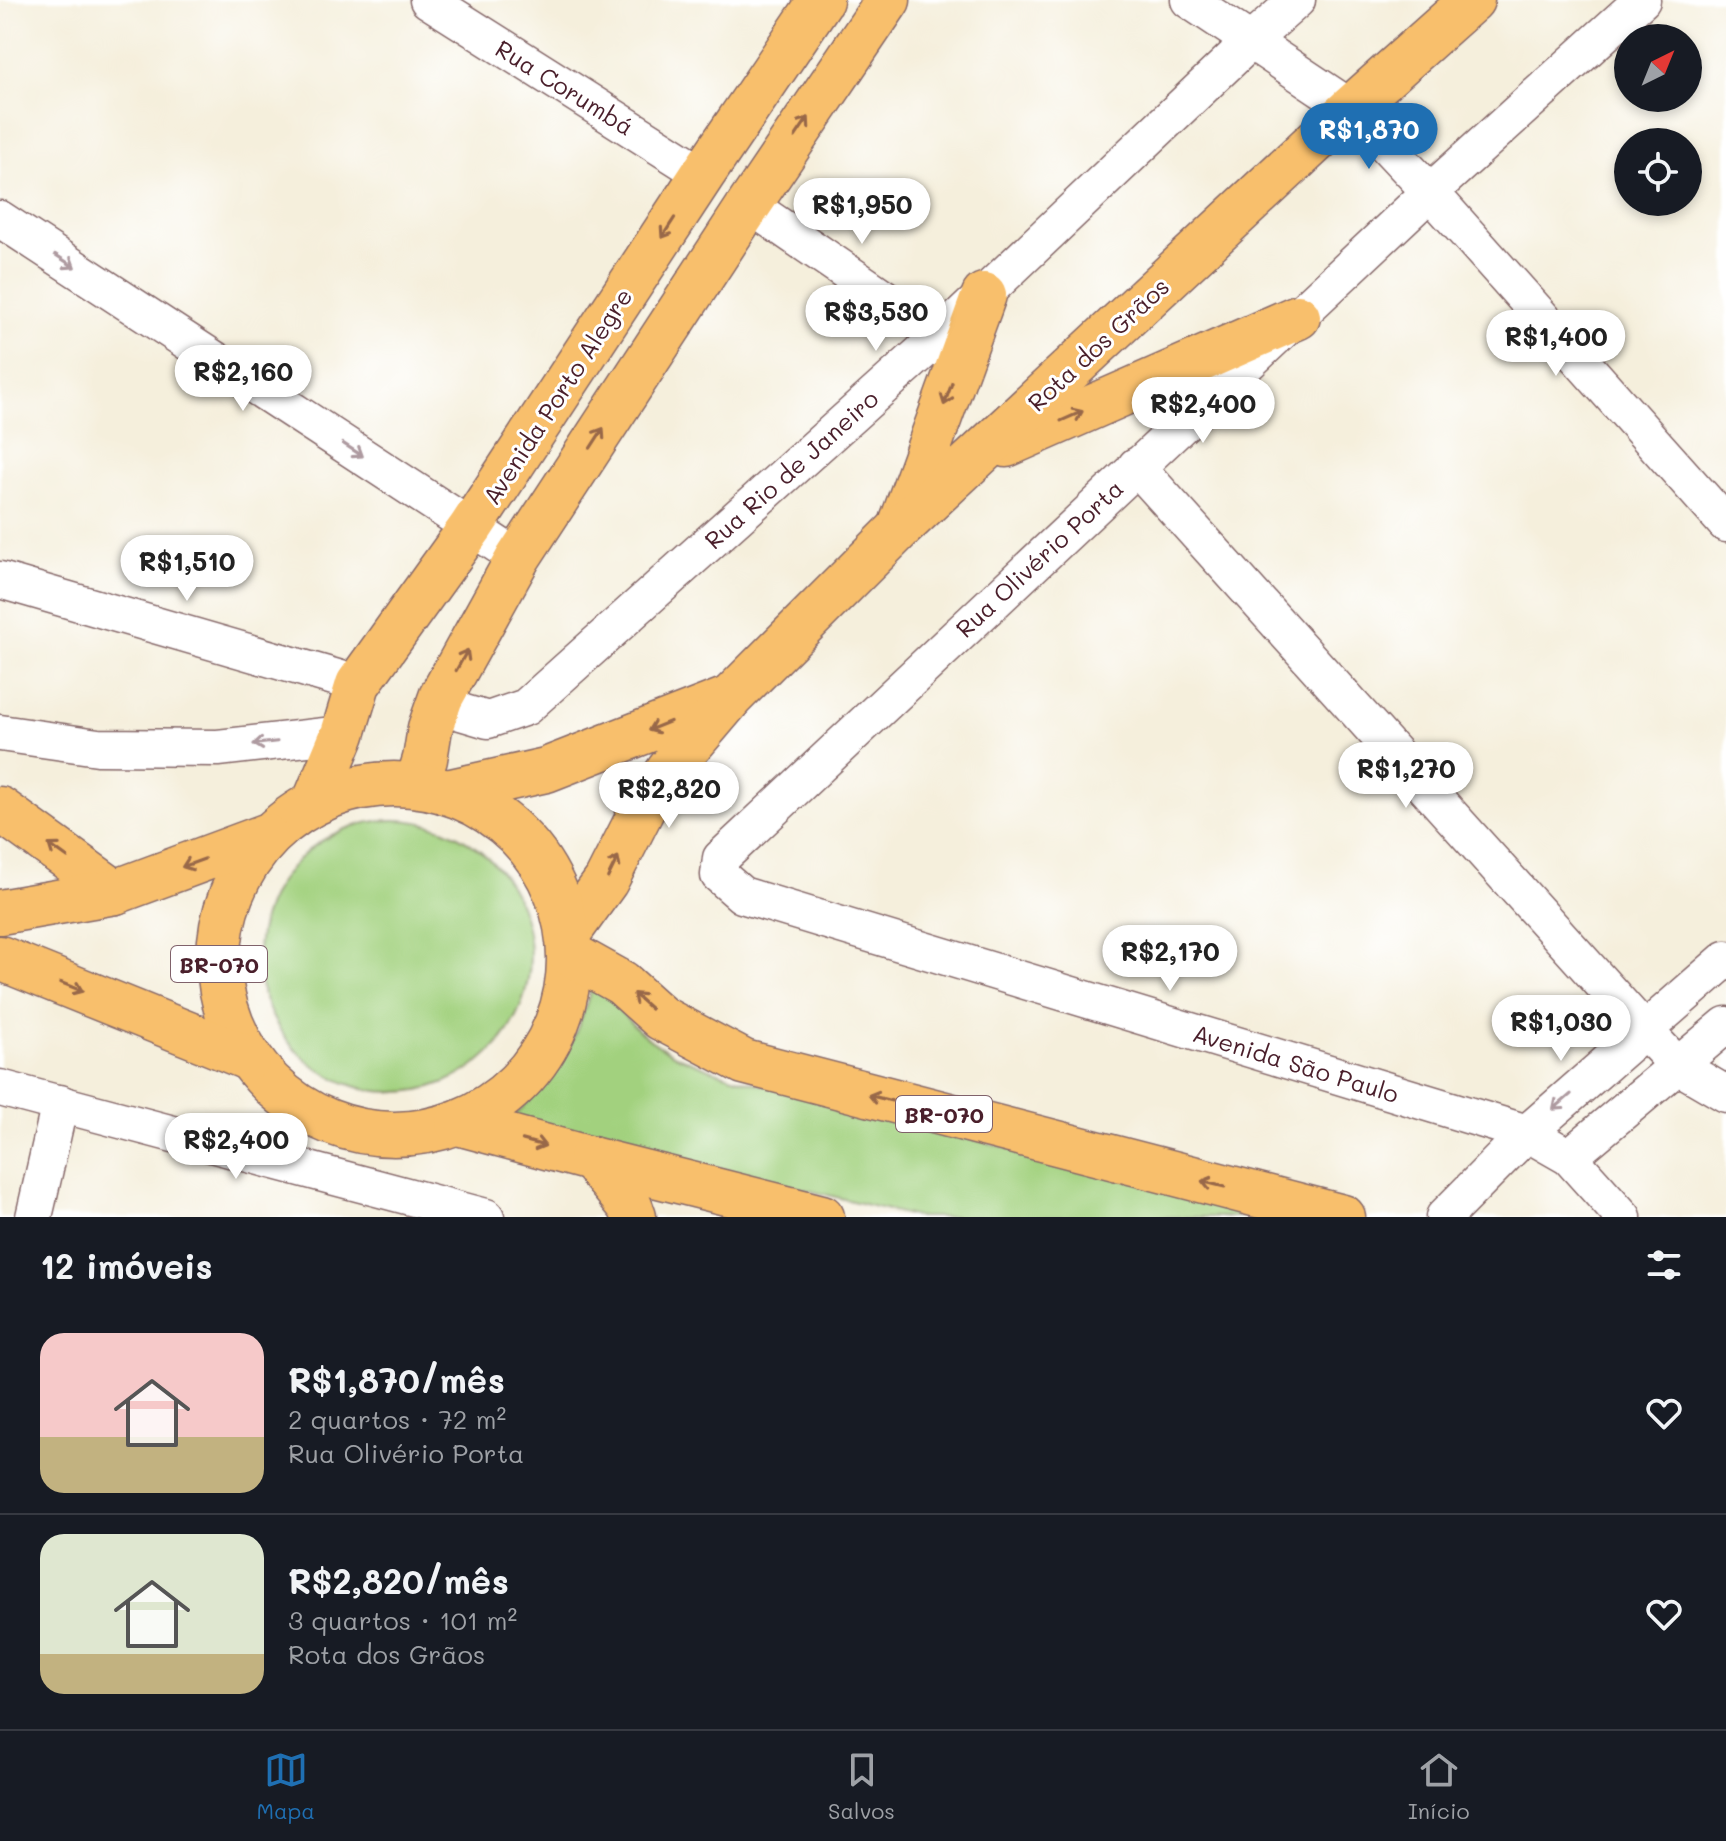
<!DOCTYPE html>
<html lang="pt">
<head>
<meta charset="utf-8">
<style>
  :root { --surface:#171b24; --page:#242831; --text:#f1f3f6; --muted:#9ea1a6; --line:#363941; --accent:#1f6fb2 }
  body { margin:0; font-family:Mali,sans-serif; background:var(--page); color:var(--text); height:100vh; display:flex; flex-direction:column; font-size:30px; white-space:nowrap }
  * { box-sizing:border-box; margin:0 }
  p { font-size:26px; color:var(--muted) }
  .icon { flex:none; width:44px; height:44px; fill:none; stroke:currentColor; stroke-width:2; stroke-linecap:round; stroke-linejoin:round }
  .map { position:relative; height:1217px; overflow:hidden }
  .drawer { display:flex; flex-direction:column; background:var(--surface); flex:1 }
  .drawer>* { flex:none }
  .needle { width:52px; rotate:43deg }
  .buttons { position:absolute; left:1614px; top:24px; display:grid; gap:16px }
  .buttons a { display:grid; place-items:center; width:88px; height:88px; border-radius:50%; background:var(--surface); box-shadow:0 4px 12px #0003; font-size:40px }
  .price { position:absolute; translate:-50% -68px; padding:0 18px; border-radius:28px; background:#fff; color:#222; font-size:26px; line-height:52px; filter:drop-shadow(0 2px 4px #0008) }
  .price::after { content:''; position:absolute; left:50%; top:48px; width:24px; height:18px; margin-left:-12px; background:inherit; clip-path:polygon(0 0,100% 0,50% 100%) }
  .price.active { background:var(--accent); color:#fff }
  ul { padding:0; list-style:none }
  li { display:flex; align-items:center; gap:24px; height:200px; padding:0 40px }
  li+li { border-top:2px solid var(--line) }
  li span { display:grid; place-items:center; flex:none; width:224px; height:160px; border-radius:24px; color:#555 }
  li>.icon { margin-inline-start:auto }
  span .icon { width:96px; height:96px; fill:#fffc; stroke-width:1 }
  li b { font-size:34px }
  h2 { display:flex; justify-content:space-between; align-items:center; height:96px; padding:0 40px; font-size:34px }
  .tabs { display:flex; justify-content:space-around; align-items:center; height:112px; border-top:2px solid var(--line); background:var(--surface); font-size:22px; color:var(--muted) }
  .tabs a { display:grid; justify-items:center; gap:4px }
  .tabs .active { color:var(--accent) }
  .map>svg:first-child { display:block }
</style>
</head>
<body>
<div class="map">
<svg width="1726" height="1217" viewBox="0 0 1726 1217">
  <rect width="100%" height="100%" fill="#fff"/>
  <filter id="ink" filterUnits="userSpaceOnUse"><feTurbulence type="fractalNoise" baseFrequency=".0125" numOctaves="2"/><feDisplacementMap in="SourceGraphic" scale="16" xChannelSelector="R" yChannelSelector="G"/><feConvolveMatrix kernelMatrix="1 2 1 2 8 2 1 2 1" color-interpolation-filters="sRGB"/></filter>
  <filter id="wash" filterUnits="userSpaceOnUse"><feTurbulence type="fractalNoise" baseFrequency=".006" numOctaves="4" result="noise"/><feDisplacementMap in="SourceGraphic" scale="32" xChannelSelector="R" yChannelSelector="G"/><feGaussianBlur stdDeviation="1.8" result="paint"/><feColorMatrix in="noise" values="0 0 0 0 0 0 0 0 0 0 0 0 0 0 0 0 0 1.4 0 .05"/><feComposite in="paint" operator="in"/></filter>
  <g filter="url(#wash)">
    <rect width="100%" height="100%" fill="#f5efdc"/>
    <g fill="#a2d17e" stroke="#767854" stroke-width="2">
      <circle cx="394" cy="956" r="136"/>
      <path d="M594 979C606 994 618 1010 631 1023 660 1054 698 1065 736 1078L1276 1217H916L719 1168 504 1124C558 1079 575 1046 594 979Z"/>
    </g>
  </g>
  <g filter="url(#ink)">
    <g fill="none" stroke-linecap="round" stroke-linejoin="round">
      <defs>
        <g id="minor">
          <path d="M428 0 703 174"/>
          <path d="M1189 0 1351 108 1430 192 1726 524"/>
          <path d="M749 205 940 336"/>
          <path d="M0 219 518 558"/>
          <path d="M1136 466 1645 1031 1678 1066 1726 1094"/>
          <path d="M0 580 358 684"/>
          <path d="M441 697 461 712 488 720 526 707 940 336 1252 40 1297 0"/>
          <path d="M0 733 98 747 218 748 343 734"/>
          <path d="M0 1088 486 1217"/>
          <path d="M1569 1157 1726 1025"/>
          <path d="M34 1217 60 1103"/>
          <path d="M1444 1217 1527 1133 1726 959"/>
          <path d="M1623 1217 1569 1157 1527 1133 742 895 719 875 721 858 1430 192 1642 0"/>
        </g>
        <g id="major">
          <path d="M1006 445 1298 317"/>
          <path d="M902 522 984 295"/>
          <path d="M417 785 425 759 430 728 441 697 518 558 749 205 888 0"/>
          <path d="M447 792 546 770 725 700"/>
          <path d="M315 801 343 734 358 684 471 527 703 174 821 0"/>
          <path d="M570 931 606 881 643 808 669 770 731 697 900 528 1351 108 1472 0"/>
        </g>
        <g id="highway">
          <circle cx="394" cy="959" r="175"/>
          <path d="M0 809 115 892"/>
          <path d="M0 912 115 892 266 836"/>
          <path d="M570 954 622 983 661 1018 744 1062 1343 1217"/>
          <path d="M0 958 248 1058"/>
          <path d="M458 1123 591 1159 822 1217"/>
          <path d="M591 1159 630 1206 634 1217"/>
        </g>
      </defs>
      <use href="#minor" stroke="#866869" stroke-width="39"/>
      <use href="#major" stroke="#866869" stroke-width="47"/>
      <use href="#highway" stroke="#866869" stroke-width="47"/>
      <use href="#minor" stroke="#fff" stroke-width="36"/>
      <use href="#major" stroke="#f8bf6c" stroke-width="44"/>
      <use href="#highway" stroke="#f8bf6c" stroke-width="44"/>
    </g>
    <defs><path id="oneway-shaft" d="M-6 0H5M1.5-3L5.5 0L1.5 3" fill="none" stroke-width="1.6" stroke-linecap="round" stroke-linejoin="round" transform="scale(2)"/></defs>
    <g stroke="#986748">
      <use href="#oneway-shaft" transform="translate(802 127) rotate(-56)"/>
      <use href="#oneway-shaft" transform="translate(668 228) rotate(123)"/>
      <use href="#oneway-shaft" transform="translate(948 394) rotate(110)"/>
      <use href="#oneway-shaft" transform="translate(1072 416) rotate(-24)"/>
      <use href="#oneway-shaft" transform="translate(597 438) rotate(-57)"/>
      <use href="#oneway-shaft" transform="translate(462 660) rotate(-61)"/>
      <use href="#oneway-shaft" transform="translate(659 726) rotate(158)"/>
      <use href="#oneway-shaft" transform="translate(58 851) rotate(-144)"/>
      <use href="#oneway-shaft" transform="translate(193 863) rotate(160)"/>
      <use href="#oneway-shaft" transform="translate(613 867) rotate(-64)"/>
      <use href="#oneway-shaft" transform="translate(72 987) rotate(22)"/>
      <use href="#oneway-shaft" transform="translate(642 1001) rotate(-138)"/>
      <use href="#oneway-shaft" transform="translate(880 1098) rotate(-166)"/>
      <use href="#oneway-shaft" transform="translate(534 1143) rotate(15)"/>
      <use href="#oneway-shaft" transform="translate(1213 1184) rotate(-166)"/>
    </g>
    <g stroke="#ae9aa0">
      <use href="#oneway-shaft" transform="translate(65 261) rotate(33)"/>
      <use href="#oneway-shaft" transform="translate(353 450) rotate(33)"/>
      <use href="#oneway-shaft" transform="translate(265 743) rotate(174)"/>
      <use href="#oneway-shaft" transform="translate(1562 1102) rotate(139)"/>
    </g>
  </g>
  <g text-anchor="middle" dominant-baseline="central" stroke-width="6" stroke-linejoin="round" paint-order="stroke">
    <g fill="#fff" stroke="#80626b" stroke-width="2">
      <rect x="171" y="946" width="96" height="36" rx="6"/>
      <rect x="896" y="1096" width="96" height="36" rx="6"/>
    </g>
    <g font-size="22" font-weight="bold" fill="#4a1f2b">
      <text x="219" y="964">BR-070</text>
      <text x="944" y="1114">BR-070</text>
    </g>
    <g font-size="24" fill="#4a1f2b" stroke="#fff">
      <text transform="translate(565 87) rotate(32)">Rua Corumbá</text>
      <text transform="translate(1098 344) rotate(-43)">Rota dos Grãos</text>
      <text transform="translate(557 396) rotate(-57)">Avenida Porto Alegre</text>
      <text transform="translate(791 469) rotate(-42)">Rua Rio de Janeiro</text>
      <text transform="translate(1039 558) rotate(-43)">Rua Olivério Porta</text>
      <text transform="translate(1296 1063) rotate(17)">Avenida São Paulo</text>
    </g>
  </g>
</svg>
<div class="buttons">
<a><svg class="needle" viewBox="-14 -14 28 28"><path d="M0-13l5 13h-10z" fill="#e53935"/><path d="M0 13l5-13h-10z" fill="#9ea1a6"/></svg></a>
<a><svg class="icon" aria-label="locate" viewBox="0 0 24 24"><circle cx="12" cy="12" r="6"/><path d="M12 2v4M12 18v4M2 12h4M18 12h4"/></svg></a>
</div>
<b class="price active" style="left:1369px;top:171px">R$1,870</b>
<b class="price" style="left:862px;top:246px">R$1,950</b>
<b class="price" style="left:876px;top:353px">R$3,530</b>
<b class="price" style="left:1556px;top:378px">R$1,400</b>
<b class="price" style="left:243px;top:413px">R$2,160</b>
<b class="price" style="left:1203px;top:445px">R$2,400</b>
<b class="price" style="left:187px;top:603px">R$1,510</b>
<b class="price" style="left:1406px;top:810px">R$1,270</b>
<b class="price" style="left:669px;top:830px">R$2,820</b>
<b class="price" style="left:1170px;top:993px">R$2,170</b>
<b class="price" style="left:1561px;top:1063px">R$1,030</b>
<b class="price" style="left:236px;top:1181px">R$2,400</b>
</div>
<section class="drawer">
<h2>12 imóveis<svg class="icon" aria-label="filters" viewBox="0 0 24 24"><path d="M4 7h16M4 17h16"/><circle cx="9" cy="7" r="2"/><circle cx="15" cy="17" r="2"/></svg></h2>
<ul>
<li><span style="background:linear-gradient(#f6c9c9 65%,#c2b280 0)"><svg class="icon" aria-label="home" viewBox="0 0 24 24"><path d="M3 11l9-7 9 7M6 9v11h12V9"/></svg></span><div><b>R$1,870/mês</b><p>2 quartos · 72 m²</p><p>Rua Olivério Porta</p></div><svg class="icon" aria-label="heart" viewBox="0 0 24 24"><path d="M12 20l-8-8c-3-5 5-10 8-4 3-6 11-1 8 4z"/></svg></li>
<li><span style="background:linear-gradient(#dfe7d0 75%,#c2b280 0)"><svg class="icon" aria-label="home" viewBox="0 0 24 24"><path d="M3 11l9-7 9 7M6 9v11h12V9"/></svg></span><div><b>R$2,820/mês</b><p>3 quartos · 101 m²</p><p>Rota dos Grãos</p></div><svg class="icon" aria-label="heart" viewBox="0 0 24 24"><path d="M12 20l-8-8c-3-5 5-10 8-4 3-6 11-1 8 4z"/></svg></li>
</ul>
</section>
<nav class="tabs">
<a class="active"><svg class="icon" aria-label="map" viewBox="0 0 24 24"><path d="M3 6l6-2 6 2 6-2v14l-6 2-6-2-6 2zM9 4v14M15 6v14"/></svg>Mapa</a>
<a><svg class="icon" aria-label="saved" viewBox="0 0 24 24"><path d="M7 4h10v16l-5-4-5 4z"/></svg>Salvos</a>
<a><svg class="icon" aria-label="home" viewBox="0 0 24 24"><path d="M3 11l9-7 9 7M6 9v11h12V9"/></svg>Início</a>
</nav>
</body>
</html>
